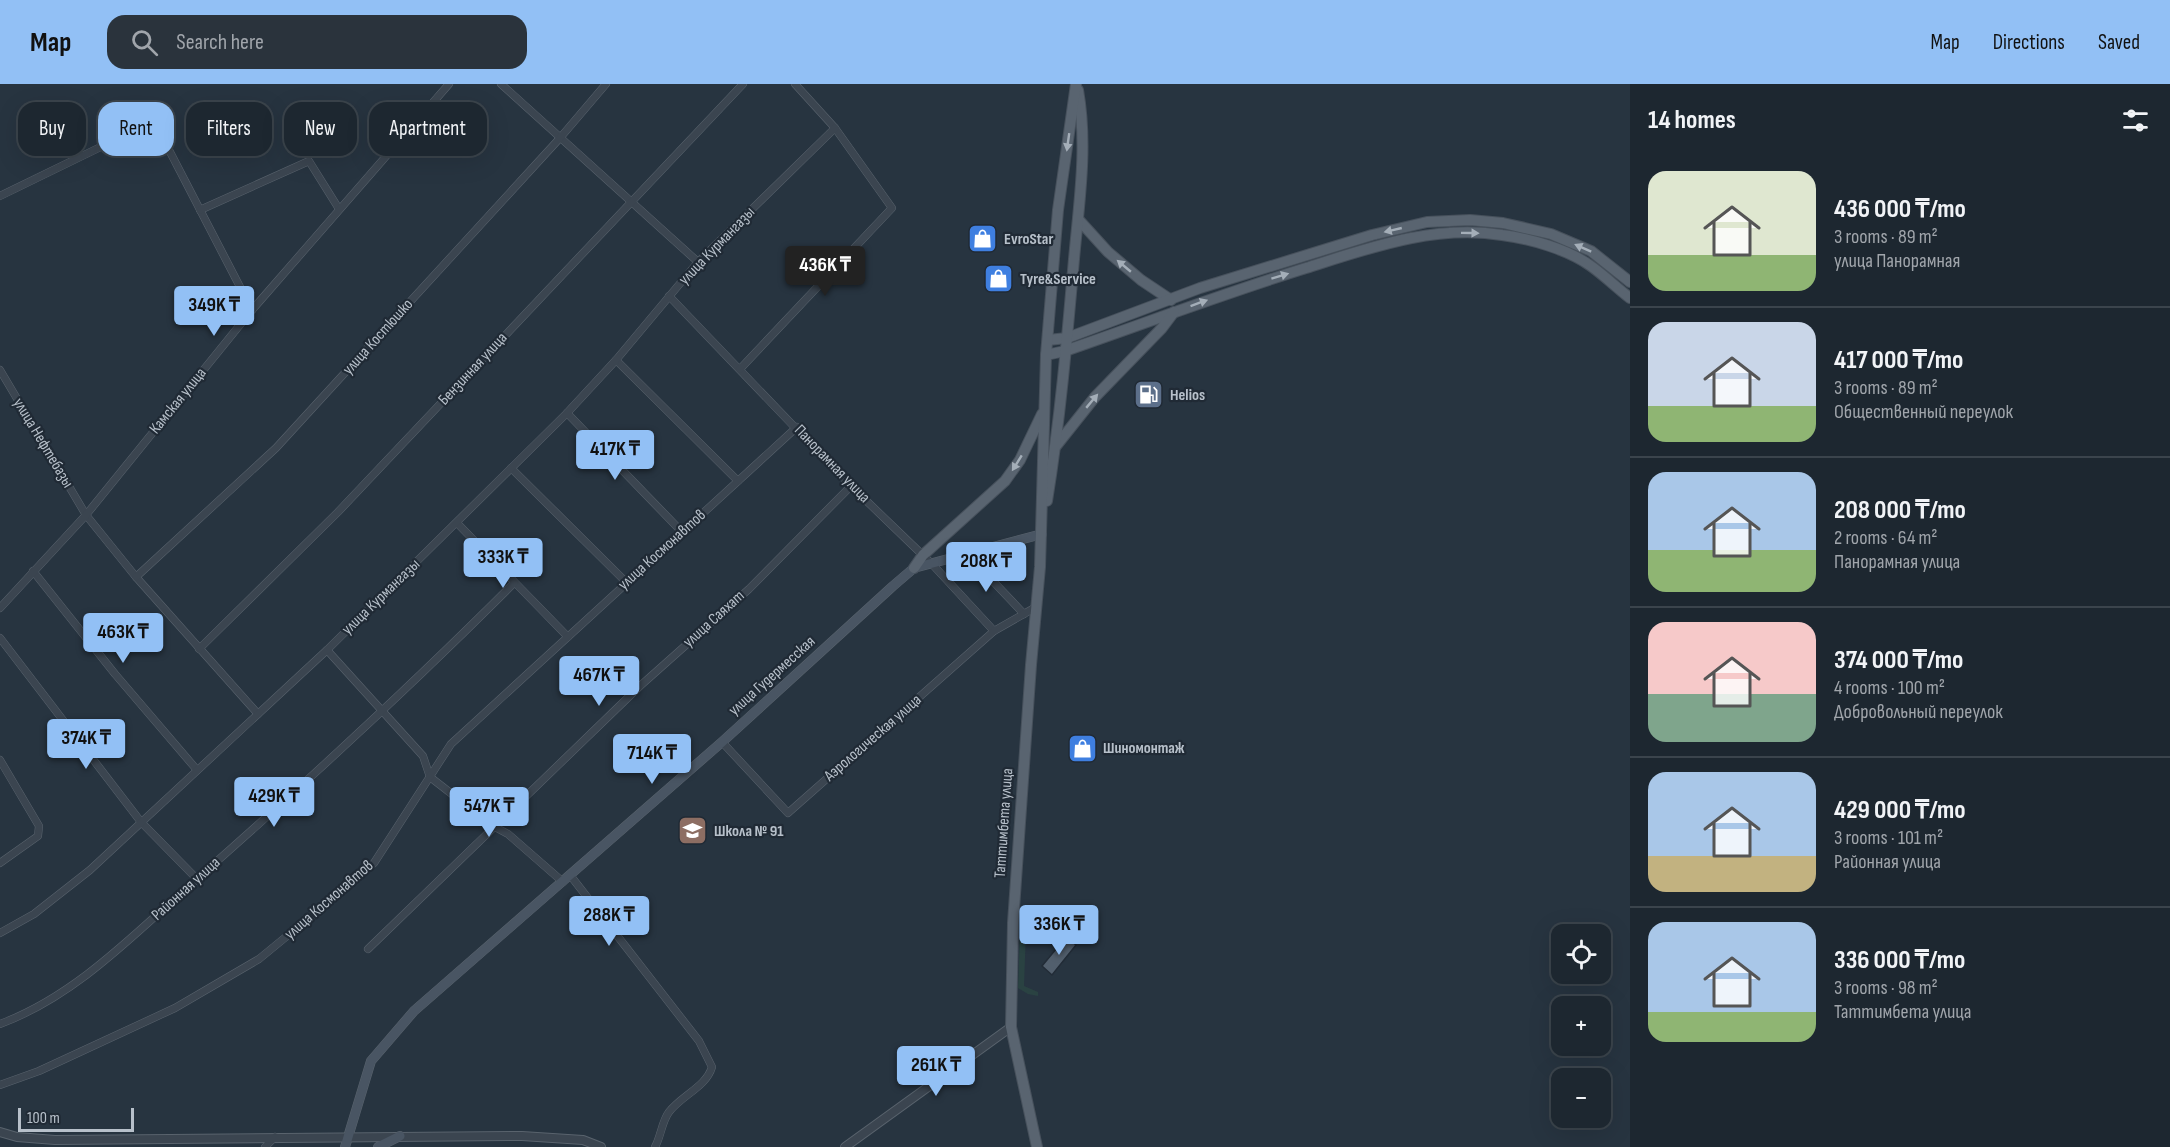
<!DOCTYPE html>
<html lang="en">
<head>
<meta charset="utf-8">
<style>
  :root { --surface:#1d2730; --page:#2a333c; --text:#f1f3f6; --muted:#a0a5ab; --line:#3b444c; --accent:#92c0f5 }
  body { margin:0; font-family:"Sofia Sans Condensed",sans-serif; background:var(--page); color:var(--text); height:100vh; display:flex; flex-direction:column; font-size:22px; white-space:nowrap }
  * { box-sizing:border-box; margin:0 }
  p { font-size:20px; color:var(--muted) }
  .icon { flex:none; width:33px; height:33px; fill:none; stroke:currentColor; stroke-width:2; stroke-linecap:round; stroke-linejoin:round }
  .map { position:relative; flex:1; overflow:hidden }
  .panel { display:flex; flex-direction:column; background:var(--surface); width:540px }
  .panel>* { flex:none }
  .banner { position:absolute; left:18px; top:18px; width:570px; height:54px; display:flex; gap:12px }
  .tools { position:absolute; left:1551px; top:840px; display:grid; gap:12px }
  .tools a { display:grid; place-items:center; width:60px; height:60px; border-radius:12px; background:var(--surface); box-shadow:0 6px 24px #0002,0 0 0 2px var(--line); font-size:30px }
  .scale { position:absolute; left:18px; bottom:15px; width:116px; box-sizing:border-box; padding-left:6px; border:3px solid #b7c0ca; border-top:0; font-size:16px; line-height:21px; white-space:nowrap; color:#b7c0ca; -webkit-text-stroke:4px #202a35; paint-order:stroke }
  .price { position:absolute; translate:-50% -51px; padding:0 14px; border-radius:6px; background:var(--accent); color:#111; font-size:20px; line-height:39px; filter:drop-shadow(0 2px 3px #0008) }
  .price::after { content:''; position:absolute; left:50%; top:36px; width:18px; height:14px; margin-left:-9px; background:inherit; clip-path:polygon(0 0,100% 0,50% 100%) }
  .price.selected { background:#222; color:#fff }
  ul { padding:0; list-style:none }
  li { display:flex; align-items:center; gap:18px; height:150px; padding:0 18px }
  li+li { border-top:2px solid var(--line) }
  li span { display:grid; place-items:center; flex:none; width:168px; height:120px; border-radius:18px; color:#555 }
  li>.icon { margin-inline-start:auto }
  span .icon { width:72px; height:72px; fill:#fffc; stroke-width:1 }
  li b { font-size:26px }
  h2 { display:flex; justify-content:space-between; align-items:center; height:72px; padding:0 18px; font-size:26px }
  .pill { padding:0 21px; border-radius:18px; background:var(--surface); box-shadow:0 6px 24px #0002,0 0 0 2px var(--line); font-size:21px; line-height:54px }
  .pill.selected { background:var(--accent); color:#111 }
  header { display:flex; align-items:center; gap:36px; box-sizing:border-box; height:84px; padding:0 30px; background:var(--accent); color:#111 }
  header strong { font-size:28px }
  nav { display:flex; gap:33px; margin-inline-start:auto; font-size:21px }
  .search { width:420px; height:54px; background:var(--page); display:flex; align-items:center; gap:15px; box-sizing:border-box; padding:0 21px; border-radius:18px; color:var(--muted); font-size:22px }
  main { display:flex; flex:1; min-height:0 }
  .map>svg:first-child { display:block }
</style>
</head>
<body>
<header>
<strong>Map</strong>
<div class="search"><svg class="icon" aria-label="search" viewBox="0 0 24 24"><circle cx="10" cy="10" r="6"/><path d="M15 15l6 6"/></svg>Search here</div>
<nav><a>Map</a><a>Directions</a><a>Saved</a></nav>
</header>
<main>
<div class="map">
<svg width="1630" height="1063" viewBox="0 0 1630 1063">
  <rect width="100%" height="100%" fill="#273440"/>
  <path fill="#2a4242" d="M1020 846H1026L1024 902 1038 908V912L1028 910 1018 904Z"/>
  <path fill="#525f6d" stroke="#222c37" stroke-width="1.5" d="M1066 853 1076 861 1052 891 1042 882Z"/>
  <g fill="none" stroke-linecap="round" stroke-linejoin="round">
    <defs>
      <g id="minor">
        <path d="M501 0 698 178"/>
        <path d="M0 112 154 37 252 226"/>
        <path d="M200 126 309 77 339 125"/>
        <path d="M669 212 851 402 932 480 994 547"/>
        <path d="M616 276 738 397"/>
        <path d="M740 285 892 124 835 44 795 0"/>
        <path d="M0 286 86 431 136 493 258 630"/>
        <path d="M567 329 682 448"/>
        <path d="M511 384 627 499"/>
        <path d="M457 439 568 553"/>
        <path d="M963 471 989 493 1024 530"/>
        <path d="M33 487 115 590 197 686"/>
        <path d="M136 493 276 364 560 54 606 0"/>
        <path d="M0 524 86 431 252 226 449 0"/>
        <path d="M0 554 141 738 197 795"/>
        <path d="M199 565 338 428 743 0"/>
        <path d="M327 566 423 672 430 693 493 742 508 750 563 798"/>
        <path d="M722 658 788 729 994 547 1036 523"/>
        <path d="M0 676 39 742 38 752 0 779"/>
        <path d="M570 791 699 957 712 983C706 1003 682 1011 669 1028 662 1037 661 1052 655 1063"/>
        <path d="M0 849 34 830 90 786 327 566 567 329 616 276 698 178 835 44"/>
        <path d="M368 865 640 602 749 505 851 402"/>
        <path d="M0 940C78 911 137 847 199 793 307 698 412 601 514 499"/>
        <path d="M0 1001 39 987 175 924 259 875 320 825 374 779 451 660 797 343"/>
        <path d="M265 1063 275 1053"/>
      </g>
      <g id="tertiary">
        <path d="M0 1048 17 1053 55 1056 522 1052 583 1056 601 1063"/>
        <path d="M845 1063 1011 943"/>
      </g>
      <g id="secondary">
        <path d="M345 1063 371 977 414 927 722 658 893 502 914 484 1042 450"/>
        <path d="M378 1063 400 1052"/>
      </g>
      <g id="primary">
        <path d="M1078 135 1108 168 1141 196 1171 216"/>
        <path d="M1048 256 1067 254 1200 204 1372 151 1427 138 1470 136 1503 139 1551 150 1591 167 1630 198"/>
        <path d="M1046 271 1065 267C1146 239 1225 209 1306 184 1369 164 1435 140 1502 151 1531 155 1567 165 1591 182 1605 192 1617 204 1630 214"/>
        <path d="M1056 362 1095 313 1162 244 1174 228"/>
        <path d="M1047 417C1060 337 1067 256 1074 175 1079 119 1088 62 1078 6"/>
        <path d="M914 484 923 471 1005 397 1020 376 1042 330"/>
        <path d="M1037 1063 1011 943 1013 839 1031 581 1040 483 1046 271 1058 126 1076 0"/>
      </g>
    </defs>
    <use href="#minor" stroke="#59636d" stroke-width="8"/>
    <use href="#tertiary" stroke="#59636d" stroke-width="10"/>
    <use href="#secondary" stroke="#59636d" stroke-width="10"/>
    <use href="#primary" stroke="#47515c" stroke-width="12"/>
    <use href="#minor" stroke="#3b4550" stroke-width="7"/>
    <use href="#tertiary" stroke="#3b4550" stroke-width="8"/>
    <use href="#secondary" stroke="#495563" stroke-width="9"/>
    <use href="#primary" stroke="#596470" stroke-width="10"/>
  </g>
  <defs><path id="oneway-solid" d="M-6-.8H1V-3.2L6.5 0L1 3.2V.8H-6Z" transform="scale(1.5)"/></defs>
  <g fill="#a4aeb8">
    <use href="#oneway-solid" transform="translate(1068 58) rotate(98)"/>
    <use href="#oneway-solid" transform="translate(1393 146) rotate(167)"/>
    <use href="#oneway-solid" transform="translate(1470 149) rotate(1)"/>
    <use href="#oneway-solid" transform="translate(1583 164) rotate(-156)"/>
    <use href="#oneway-solid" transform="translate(1124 182) rotate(-140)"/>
    <use href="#oneway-solid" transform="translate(1280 192) rotate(-17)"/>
    <use href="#oneway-solid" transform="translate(1199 219) rotate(-20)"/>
    <use href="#oneway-solid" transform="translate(1092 317) rotate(-50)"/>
    <use href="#oneway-solid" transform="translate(1017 379) rotate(122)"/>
  </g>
  <defs>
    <symbol id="shop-square" viewBox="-11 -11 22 22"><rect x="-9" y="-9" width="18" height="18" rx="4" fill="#3f7fe0" stroke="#202a35"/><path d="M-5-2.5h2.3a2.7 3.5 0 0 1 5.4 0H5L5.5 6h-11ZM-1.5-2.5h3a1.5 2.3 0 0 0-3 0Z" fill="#fff"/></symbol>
    <symbol id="fuel-square" viewBox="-11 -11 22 22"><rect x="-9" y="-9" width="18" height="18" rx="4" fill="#5c6f8a" stroke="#202a35"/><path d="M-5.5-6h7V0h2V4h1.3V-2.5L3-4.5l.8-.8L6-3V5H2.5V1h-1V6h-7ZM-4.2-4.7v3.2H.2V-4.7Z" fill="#fff"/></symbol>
    <symbol id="school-square" viewBox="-11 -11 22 22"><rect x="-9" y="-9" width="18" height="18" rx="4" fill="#8d6e63" stroke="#202a35"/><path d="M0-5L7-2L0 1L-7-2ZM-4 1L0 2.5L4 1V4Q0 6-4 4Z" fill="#fff"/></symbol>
  </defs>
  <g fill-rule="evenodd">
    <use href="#shop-square" x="966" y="138" width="33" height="33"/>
    <use href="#shop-square" x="982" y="178" width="33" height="33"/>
    <use href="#fuel-square" x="1132" y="294" width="33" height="33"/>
    <use href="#shop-square" x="1066" y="648" width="33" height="33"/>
    <use href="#school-square" x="676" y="730" width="33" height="33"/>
  </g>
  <g text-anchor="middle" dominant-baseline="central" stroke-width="4.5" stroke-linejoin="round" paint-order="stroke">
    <g font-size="16" font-weight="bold" fill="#b7c0ca" stroke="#202a35" text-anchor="start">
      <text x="1004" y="155">EvroStar</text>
      <text x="1020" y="195">Tyre&amp;Service</text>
      <text x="1170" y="311">Helios</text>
      <text x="1103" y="664">Шиномонтаж</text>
      <text x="714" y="747">Школа № 91</text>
    </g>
    <g font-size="16" fill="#b7c0ca" stroke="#202a35">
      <text transform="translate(717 162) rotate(-46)">улица Курмангазы</text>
      <text transform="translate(378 253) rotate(-48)">улица Костюшко</text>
      <text transform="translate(473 285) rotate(-47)">Бензинная улица</text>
      <text transform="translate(178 317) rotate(-51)">Камская улица</text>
      <text transform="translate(43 359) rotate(59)">улица Нефтебазы</text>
      <text transform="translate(832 380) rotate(46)">Панорамная улица</text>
      <text transform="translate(662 466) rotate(-42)">улица Космонавтов</text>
      <text transform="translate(381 513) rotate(-44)">улица Курмангазы</text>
      <text transform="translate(714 535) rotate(-42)">улица Саяхат</text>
      <text transform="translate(772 592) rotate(-42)">улица Гудермесская</text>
      <text transform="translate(873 654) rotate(-41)">Аэрологическая улица</text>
      <text transform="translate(1004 739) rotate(-86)">Таттимбета улица</text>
      <text transform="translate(186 805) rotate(-42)">Районная улица</text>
      <text transform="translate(329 816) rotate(-41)">улица Космонавтов</text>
    </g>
  </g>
</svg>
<div class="tools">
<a><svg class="icon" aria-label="locate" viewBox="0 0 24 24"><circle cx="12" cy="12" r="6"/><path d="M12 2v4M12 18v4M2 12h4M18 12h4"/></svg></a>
<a>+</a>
<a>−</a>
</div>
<div class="scale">100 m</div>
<b class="price selected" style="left:825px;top:213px">436K ₸</b>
<b class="price" style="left:214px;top:253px">349K ₸</b>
<b class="price" style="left:615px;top:397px">417K ₸</b>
<b class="price" style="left:503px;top:505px">333K ₸</b>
<b class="price" style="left:986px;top:509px">208K ₸</b>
<b class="price" style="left:123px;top:580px">463K ₸</b>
<b class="price" style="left:599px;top:623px">467K ₸</b>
<b class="price" style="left:86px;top:686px">374K ₸</b>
<b class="price" style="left:652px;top:701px">714K ₸</b>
<b class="price" style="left:274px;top:744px">429K ₸</b>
<b class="price" style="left:489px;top:754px">547K ₸</b>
<b class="price" style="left:609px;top:863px">288K ₸</b>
<b class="price" style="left:1059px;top:872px">336K ₸</b>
<b class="price" style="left:936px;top:1013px">261K ₸</b>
<div class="banner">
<a class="pill">Buy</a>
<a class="pill selected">Rent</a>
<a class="pill">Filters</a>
<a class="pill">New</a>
<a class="pill">Apartment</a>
</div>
</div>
<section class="panel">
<h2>14 homes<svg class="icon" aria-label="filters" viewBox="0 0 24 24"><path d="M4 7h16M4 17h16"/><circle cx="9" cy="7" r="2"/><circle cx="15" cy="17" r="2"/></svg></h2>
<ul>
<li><span style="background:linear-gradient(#dfe7d0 70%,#8fb573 0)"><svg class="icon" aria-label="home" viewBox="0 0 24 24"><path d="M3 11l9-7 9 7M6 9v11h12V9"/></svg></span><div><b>436 000 ₸/mo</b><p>3 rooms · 89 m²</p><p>улица Панорамная</p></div></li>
<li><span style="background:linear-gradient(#c9d6e8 70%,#8fb573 0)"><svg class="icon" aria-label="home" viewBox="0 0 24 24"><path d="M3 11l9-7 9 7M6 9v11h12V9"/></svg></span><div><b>417 000 ₸/mo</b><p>3 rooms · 89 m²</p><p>Общественный переулок</p></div></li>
<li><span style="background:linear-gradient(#a9c7e8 65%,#8fb573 0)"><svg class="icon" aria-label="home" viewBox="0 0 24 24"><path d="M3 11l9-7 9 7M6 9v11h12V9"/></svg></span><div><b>208 000 ₸/mo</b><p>2 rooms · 64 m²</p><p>Панорамная улица</p></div></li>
<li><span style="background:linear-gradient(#f6c9c9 60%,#7fa58c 0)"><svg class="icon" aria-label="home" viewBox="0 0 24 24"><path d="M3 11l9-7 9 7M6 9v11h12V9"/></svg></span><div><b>374 000 ₸/mo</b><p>4 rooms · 100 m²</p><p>Добровольный переулок</p></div></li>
<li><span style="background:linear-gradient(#a9c7e8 70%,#c2b280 0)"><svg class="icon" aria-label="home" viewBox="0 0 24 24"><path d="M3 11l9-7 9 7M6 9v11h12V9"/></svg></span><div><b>429 000 ₸/mo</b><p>3 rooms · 101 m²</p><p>Районная улица</p></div></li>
<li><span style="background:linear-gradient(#a9c7e8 75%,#8fb573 0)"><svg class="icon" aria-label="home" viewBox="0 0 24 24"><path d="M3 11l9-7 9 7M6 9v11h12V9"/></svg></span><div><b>336 000 ₸/mo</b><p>3 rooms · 98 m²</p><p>Таттимбета улица</p></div></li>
</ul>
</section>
</main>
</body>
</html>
